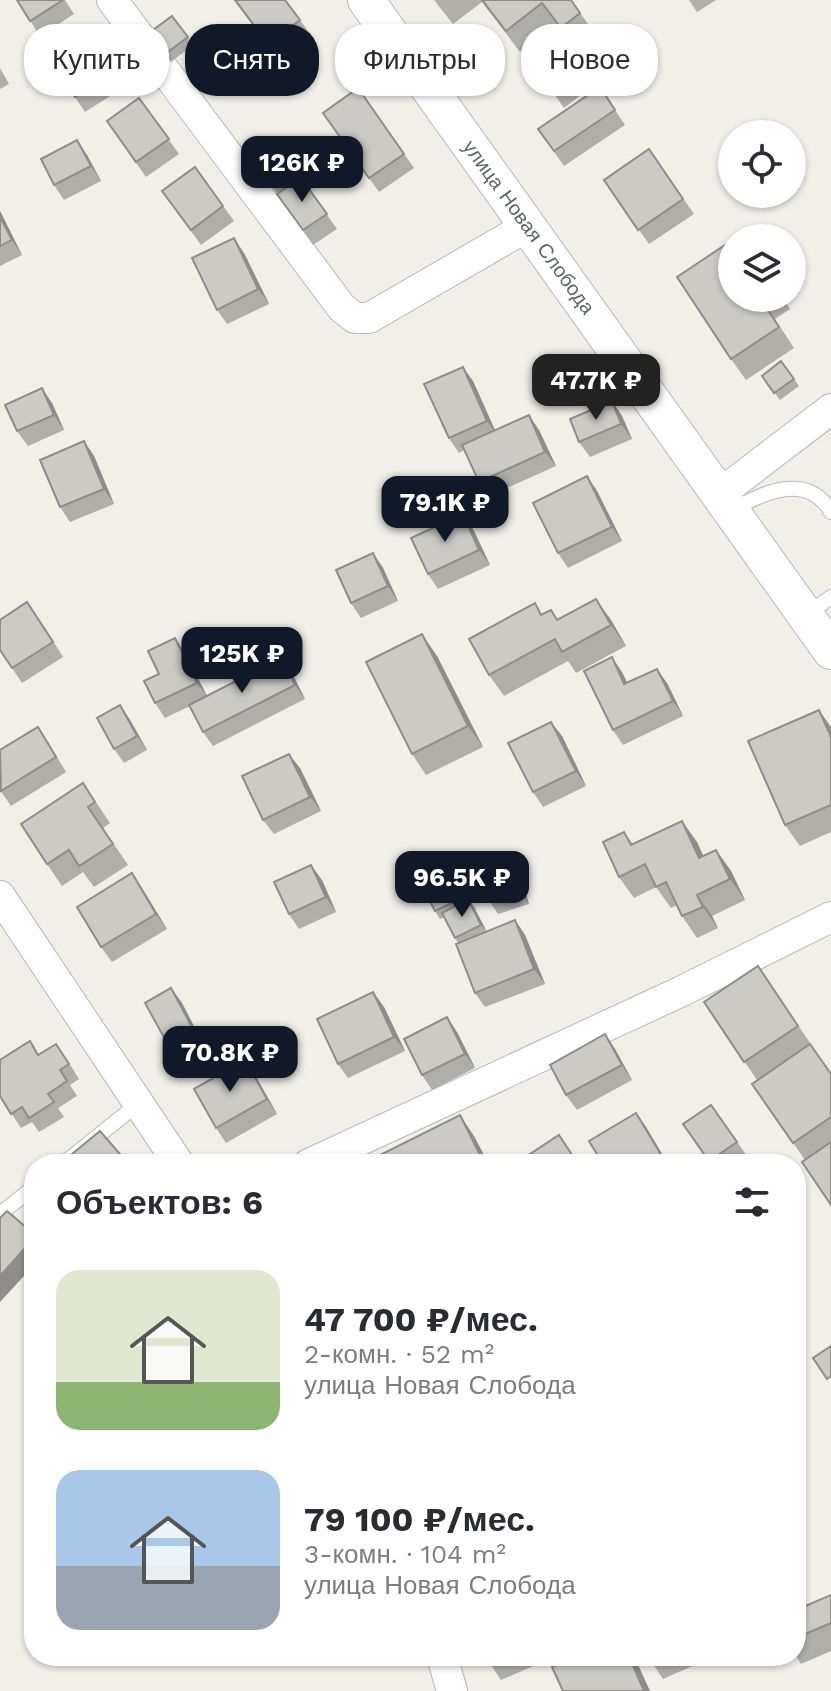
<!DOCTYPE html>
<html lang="ru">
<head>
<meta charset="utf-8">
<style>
  :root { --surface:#fff; --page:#f7f7f7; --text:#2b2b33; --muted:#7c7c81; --accent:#111827 }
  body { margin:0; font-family:"Work Sans",sans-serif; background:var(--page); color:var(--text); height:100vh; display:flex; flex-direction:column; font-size:30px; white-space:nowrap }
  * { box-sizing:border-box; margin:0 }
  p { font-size:26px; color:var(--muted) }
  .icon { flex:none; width:44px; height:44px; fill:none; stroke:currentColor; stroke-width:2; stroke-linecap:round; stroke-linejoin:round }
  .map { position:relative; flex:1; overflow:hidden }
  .drawer { position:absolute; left:24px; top:1154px; width:782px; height:512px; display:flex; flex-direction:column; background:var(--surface); border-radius:32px; box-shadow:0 2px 6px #0004 }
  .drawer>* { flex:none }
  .guide { position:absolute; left:24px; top:24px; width:784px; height:72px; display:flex; gap:16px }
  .fabs { position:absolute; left:718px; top:120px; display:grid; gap:16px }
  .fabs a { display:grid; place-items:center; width:88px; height:88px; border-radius:50%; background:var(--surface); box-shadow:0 2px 6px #0004; font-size:40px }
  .price { position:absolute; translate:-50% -68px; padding:0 18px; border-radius:16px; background:var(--accent); color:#fff; font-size:26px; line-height:52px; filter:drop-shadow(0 2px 4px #0008) }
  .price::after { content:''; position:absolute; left:50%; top:48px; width:24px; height:18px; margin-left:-12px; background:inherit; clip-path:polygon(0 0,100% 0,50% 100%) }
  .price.on { background:#222; color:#fff }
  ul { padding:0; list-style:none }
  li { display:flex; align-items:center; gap:24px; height:200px; padding:0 32px }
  li span { display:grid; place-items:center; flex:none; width:224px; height:160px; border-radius:24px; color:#555 }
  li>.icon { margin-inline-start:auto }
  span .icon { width:96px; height:96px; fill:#fffc; stroke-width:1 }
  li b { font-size:34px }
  h2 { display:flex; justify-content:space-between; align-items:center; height:96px; padding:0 32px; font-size:34px }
  .pill { padding:0 28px; border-radius:32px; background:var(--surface); box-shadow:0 2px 6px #0004; font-size:28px; line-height:72px }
  .pill.on { background:var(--accent); color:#fff }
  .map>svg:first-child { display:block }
</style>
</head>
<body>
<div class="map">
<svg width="831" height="1691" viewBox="0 0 831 1691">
  <rect width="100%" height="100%" fill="#f1efe8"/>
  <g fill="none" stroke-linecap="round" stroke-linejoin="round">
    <defs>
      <g id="service">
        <path d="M733 510C763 492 808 472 831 512"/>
        <path d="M805 616 831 597"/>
        <path d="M63 1164 139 1103"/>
        <path d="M0 1214 34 1187"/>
      </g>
      <g id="minor">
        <path d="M112 0 342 308 355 318H369L528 226"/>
        <path d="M721 493 831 409"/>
        <path d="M0 896 179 1164"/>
        <path d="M309 1164 682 991 831 917"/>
        <path d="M442 1656 452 1691"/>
      </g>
      <path id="tertiary" d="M366 0 831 651"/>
    </defs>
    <use href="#service" stroke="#b5b8bc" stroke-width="16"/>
    <use href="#minor" stroke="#b5b8bc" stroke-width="32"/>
    <use href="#tertiary" stroke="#b5b8bc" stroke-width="38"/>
    <use href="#service" stroke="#fff" stroke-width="14"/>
    <use href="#minor" stroke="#fff" stroke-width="30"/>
    <use href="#tertiary" stroke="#fff" stroke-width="36"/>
  </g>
  <g fill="#afaea9">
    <path d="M17 0H65L74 14 40 36Z"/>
    <path d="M234 0H285L311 35 279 59Z"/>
    <path d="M434 0H571L595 34 575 49 557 25 520 52 482 2 453 24Z"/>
    <path d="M689 0H716L697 12Z"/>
    <path d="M172 16 193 45 171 62 149 33Z"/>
    <path d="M90 45 118 91 85 112 75 97Z"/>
    <path d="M576 49 599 81 564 108 541 75Z"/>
    <path d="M0 68 9 84 0 89Z"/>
    <path d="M600 87 625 125 564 166 538 129Z"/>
    <path d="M358 88 414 168 379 192 323 113Z"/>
    <path d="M139 98 179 154 146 177 107 121Z"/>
    <path d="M649 149 694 214 649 244 604 180Z"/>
    <path d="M285 152 302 176 277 193 260 169Z"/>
    <path d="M87 155 101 181 64 200 54 185Z"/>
    <path d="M195 167 234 221 201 245 162 191Z"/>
    <path d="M301 178 337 229 313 245 277 194Z"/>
    <path d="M0 211 22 255 0 266Z"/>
    <path d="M244 253 269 304 227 324 217 310Z"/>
    <path d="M732 298H783L790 309 775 319 794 348 746 380 731 359Z"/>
    <path d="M781 361 799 386 780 400 762 376Z"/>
    <path d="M473 381 495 430H539L556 466 489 496 479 482 464 450 459 453 449 438Z"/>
    <path d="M612 401 622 416 632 439 590 457 579 442Z"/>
    <path d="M52 403 64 430 28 446 17 431Z"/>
    <path d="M84 441 94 456 114 504 70 522 60 507Z"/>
    <path d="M587 476 597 491 622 541 568 568 558 553Z"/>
    <path d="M473 529 490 565 438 589 428 574Z"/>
    <path d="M373 553 383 568 398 601 361 618 351 603Z"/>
    <path d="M551 610 558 620H611L626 646 576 673 568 661 504 696 489 675 542 614Z"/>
    <path d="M38 617 63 657 22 683 0 650Z"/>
    <path d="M175 638 185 653 207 696 281 658 292 673 305 699 213 746 203 732 190 706 165 718 155 703Z"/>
    <path d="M437 656 483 747 426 775 412 754Z"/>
    <path d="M622 672 627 683H667L683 716 623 745 613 730Z"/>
    <path d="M120 705 130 720 147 750 124 763 114 749Z"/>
    <path d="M831 727V832L800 846 785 825Z"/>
    <path d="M562 736 586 786 543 807 533 792Z"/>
    <path d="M48 742 66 772 11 806 0 790Z"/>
    <path d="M300 768 321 811 274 834 263 820Z"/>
    <path d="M83 783 110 823 103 828 128 865 94 887 83 872 62 886 47 864Z"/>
    <path d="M624 832 633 844 697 842 703 856 716 850 731 871 745 900 712 916 718 928 697 938 682 916 677 905 671 908 656 887 634 898 619 877Z"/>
    <path d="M508 856 518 871 529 904 498 914 488 899Z"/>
    <path d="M132 873 167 929 112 962 101 947Z"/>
    <path d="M322 880 336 912 299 929 289 914Z"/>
    <path d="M450 884 461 903 474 907 486 932 515 920 525 935 545 984 485 1007 475 993 458 943 444 917 440 919 435 911Z"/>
    <path d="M758 966 831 1074V1205L805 1160 752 1084 757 1080 704 1002Z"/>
    <path d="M171 988 182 1003 202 1042 177 1056 166 1041Z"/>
    <path d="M373 992 384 1007 405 1051 348 1078 338 1064Z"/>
    <path d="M457 1032 475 1068 432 1090 422 1075Z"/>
    <path d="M605 1034 615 1049 632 1080 577 1110 566 1095Z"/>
    <path d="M39 1054 66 1058 79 1079 70 1085 77 1096 58 1108 64 1117 39 1132 32 1122 21 1128 0 1096Z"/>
    <path d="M255 1075 277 1114 226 1143 216 1128Z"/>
    <path d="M711 1105 747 1156 736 1164H711L683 1124Z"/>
    <path d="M636 1113 646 1127 668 1164H603Z"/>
    <path d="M831 1595V1651L801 1664 796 1656V1610Z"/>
    <path d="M487 1656H537L540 1663 501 1680 491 1665Z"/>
    <path d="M650 1656H712L713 1657 663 1679 653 1664Z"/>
  </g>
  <g fill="#8f8d8a">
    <path d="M79 30 90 45 118 91 108 76Z"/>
    <path d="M77 140 87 155 101 181 91 166Z"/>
    <path d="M0 211 22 255 12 240 0 217Z"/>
    <path d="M234 238 244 253 269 304 258 289Z"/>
    <path d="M463 367 473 381 497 435 487 421Z"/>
    <path d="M42 388 52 403 64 430 54 415Z"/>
    <path d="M612 401 622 416 632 439 621 424Z"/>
    <path d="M529 415 539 430 556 466 545 452Z"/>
    <path d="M84 441 94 456 114 504 104 489Z"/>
    <path d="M587 476 597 491 622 541 612 527Z"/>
    <path d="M463 514 473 529 490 565 479 550Z"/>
    <path d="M373 553 383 568 398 601 388 586Z"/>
    <path d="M596 599 611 620 626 646 611 625Z"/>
    <path d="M422 634 437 656 483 747 468 726Z"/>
    <path d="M175 638 185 653 208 698 197 683Z"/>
    <path d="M612 657 622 672 635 699 624 684Z"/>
    <path d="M281 658 292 673 305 699 295 685Z"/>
    <path d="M657 669 667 683 683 716 673 701Z"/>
    <path d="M120 705 130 720 147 750 137 736Z"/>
    <path d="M819 710 831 727V737Z"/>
    <path d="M551 722 562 736 586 786 576 771Z"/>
    <path d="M289 754 300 768 321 811 310 797Z"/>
    <path d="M682 821 697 842 714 879 699 858Z"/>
    <path d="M716 850 731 871 745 900 730 879Z"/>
    <path d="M508 856 518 871 529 904 518 889Z"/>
    <path d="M311 865 322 880 336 912 326 897Z"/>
    <path d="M132 873 142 888 167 929 156 914Z"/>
    <path d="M697 895 712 916 718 928 703 907Z"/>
    <path d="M468 899 474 907 487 932 481 925Z"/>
    <path d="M515 920 525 935 545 984 534 969Z"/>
    <path d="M171 988 182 1003 202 1042 192 1027Z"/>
    <path d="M373 992 384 1007 405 1051 394 1037Z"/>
    <path d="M447 1017 457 1032 475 1068 465 1054Z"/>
    <path d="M605 1034 615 1049 632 1080 622 1065Z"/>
    <path d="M245 1060 255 1075 277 1114 267 1099Z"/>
    <path d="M636 1113 646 1127 668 1164 663 1158Z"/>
    <path d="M460 1115 474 1136 489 1164H485L484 1163Z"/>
    <path d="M34 1238V1265L0 1302V1276Z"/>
    <path d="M629 1656H634L635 1658 650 1691H644Z"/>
  </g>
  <g fill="#cccac5" stroke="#8f8d8a" stroke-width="2">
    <path d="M17 0H63L30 21Z"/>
    <path d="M235 0H285L300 20 268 44Z"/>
    <path d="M482 0H571L580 13 561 28 542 3 506 31Z"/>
    <path d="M172 16 188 37 165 54 149 33Z"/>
    <path d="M79 30 108 76 75 97 46 51Z"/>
    <path d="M576 49 589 67 554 93 541 75Z"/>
    <path d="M600 87 615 110 554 151 538 129Z"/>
    <path d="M358 88 404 154 369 178 323 113Z"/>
    <path d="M139 98 169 139 136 162 107 121Z"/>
    <path d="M77 140 91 166 54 185 41 159Z"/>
    <path d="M649 149 683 199 638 230 604 180Z"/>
    <path d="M285 152 297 168 272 186 260 169Z"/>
    <path d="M195 167 223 206 191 230 162 191Z"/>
    <path d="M301 178 327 214 303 230 277 194Z"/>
    <path d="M0 217 12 240 0 246Z"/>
    <path d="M234 238 258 289 217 310 192 258Z"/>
    <path d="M728 243 732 249V298H760L779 327 731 359 677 277Z"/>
    <path d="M781 361 794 379 774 393 762 376Z"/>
    <path d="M463 367 487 421 449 438 424 384Z"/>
    <path d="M42 388 54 415 17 431 5 405Z"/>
    <path d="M612 401 621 424 579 442 570 419Z"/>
    <path d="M529 415 545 452 479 482 462 445Z"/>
    <path d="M84 441 104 489 60 507 40 460Z"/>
    <path d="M587 476 612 527 558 553 533 503Z"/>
    <path d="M463 514 479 550 428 574 411 538Z"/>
    <path d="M373 553 388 586 351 603 336 570Z"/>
    <path d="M596 599 611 625 562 652 555 639 489 675 469 639 535 603 541 615 551 610 557 620Z"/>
    <path d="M27 602 53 642 12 668 0 650V620Z"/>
    <path d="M422 634 468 726 412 754 366 662Z"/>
    <path d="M175 638 197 683 155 703 144 681 159 674 148 651Z"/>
    <path d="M612 657 624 684 657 669 673 701 613 730 584 671Z"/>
    <path d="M281 658 295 685 203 732 189 705Z"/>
    <path d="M120 705 137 736 114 749 97 718Z"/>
    <path d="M819 710 831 737V805L785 825 748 741Z"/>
    <path d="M551 722 576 771 533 792 508 743Z"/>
    <path d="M38 727 56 757 1 791 0 750Z"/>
    <path d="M289 754 310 797 263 820 242 776Z"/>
    <path d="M83 783 95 802 88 807 113 844 79 866 69 850 47 864 21 824Z"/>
    <path d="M682 821 699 858 716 850 730 879 697 895 703 907 682 916 666 882 656 887 645 864 619 877 603 842 624 832 631 845Z"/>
    <path d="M508 856 518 889 488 899 478 866Z"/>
    <path d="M311 865 326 897 289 914 274 882Z"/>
    <path d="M132 873 156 914 101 947 77 907Z"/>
    <path d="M450 884 458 900 435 911 427 895Z"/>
    <path d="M468 899 481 925 455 938 442 913Z"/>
    <path d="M515 920 534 969 475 993 456 944Z"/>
    <path d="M758 966 798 1026 744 1062 704 1002Z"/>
    <path d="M171 988 192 1027 166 1041 145 1003Z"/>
    <path d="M373 992 394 1037 338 1064 317 1019Z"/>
    <path d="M447 1017 465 1054 422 1075 404 1039Z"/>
    <path d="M605 1034 622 1065 566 1095 550 1065Z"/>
    <path d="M30 1041 38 1055 56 1044 69 1064 60 1070 67 1081 48 1094 54 1102 29 1118 22 1107 11 1114 0 1096V1060Z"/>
    <path d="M810 1044 831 1074V1117L793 1143 752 1084Z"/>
    <path d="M245 1060 267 1099 216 1128 194 1089Z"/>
    <path d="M711 1105 737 1142 709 1161 683 1124Z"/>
    <path d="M636 1113 663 1158 652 1164H603L589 1141Z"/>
    <path d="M460 1115 484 1163 481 1164H365L364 1163Z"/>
    <path d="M100 1131 126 1161 122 1164H60Z"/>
    <path d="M559 1135 578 1164H515Z"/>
    <path d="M831 1142V1205L802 1162Z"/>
    <path d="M345 1157 348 1164H330Z"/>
    <path d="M7 1211 34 1234V1238L0 1276V1218Z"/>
    <path d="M831 1346V1376L827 1379 813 1358Z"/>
    <path d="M831 1595V1623L796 1638V1610Z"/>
    <path d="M487 1656H513L491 1665Z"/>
    <path d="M577 1656H629L644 1691H563L552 1667Z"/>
    <path d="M650 1656H671L653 1664Z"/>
  </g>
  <g text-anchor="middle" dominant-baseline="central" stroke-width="6" stroke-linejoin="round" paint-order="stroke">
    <g font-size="20" fill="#5f6368" stroke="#fff">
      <text transform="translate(529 227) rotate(54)">улица Новая Слобода</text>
    </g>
  </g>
</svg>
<div class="fabs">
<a><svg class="icon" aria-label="locate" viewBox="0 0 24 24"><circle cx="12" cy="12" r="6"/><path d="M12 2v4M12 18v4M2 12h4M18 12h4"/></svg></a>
<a><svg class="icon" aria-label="layers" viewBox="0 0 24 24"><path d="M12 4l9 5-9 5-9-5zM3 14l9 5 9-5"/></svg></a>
</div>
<b class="price" style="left:302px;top:204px">126K ₽</b>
<b class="price on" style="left:596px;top:422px">47.7K ₽</b>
<b class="price" style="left:445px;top:544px">79.1K ₽</b>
<b class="price" style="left:242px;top:695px">125K ₽</b>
<b class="price" style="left:462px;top:919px">96.5K ₽</b>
<b class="price" style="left:230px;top:1094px">70.8K ₽</b>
<div class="guide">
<a class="pill">Купить</a>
<a class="pill on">Снять</a>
<a class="pill">Фильтры</a>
<a class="pill">Новое</a>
</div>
<section class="drawer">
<h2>Объектов: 6<svg class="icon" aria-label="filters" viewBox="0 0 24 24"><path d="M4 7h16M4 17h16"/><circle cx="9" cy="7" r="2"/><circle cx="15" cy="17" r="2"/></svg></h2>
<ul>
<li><span style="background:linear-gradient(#dfe7d0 70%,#8fb573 0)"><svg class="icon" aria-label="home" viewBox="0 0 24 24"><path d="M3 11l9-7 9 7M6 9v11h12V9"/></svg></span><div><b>47 700 ₽/мес.</b><p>2-комн. · 52 m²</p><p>улица Новая Слобода</p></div></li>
<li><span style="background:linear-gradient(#a9c7e8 60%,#9aa5b1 0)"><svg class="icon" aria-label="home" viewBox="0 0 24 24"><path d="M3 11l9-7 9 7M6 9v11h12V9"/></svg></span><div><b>79 100 ₽/мес.</b><p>3-комн. · 104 m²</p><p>улица Новая Слобода</p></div></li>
</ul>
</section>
</div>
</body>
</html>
